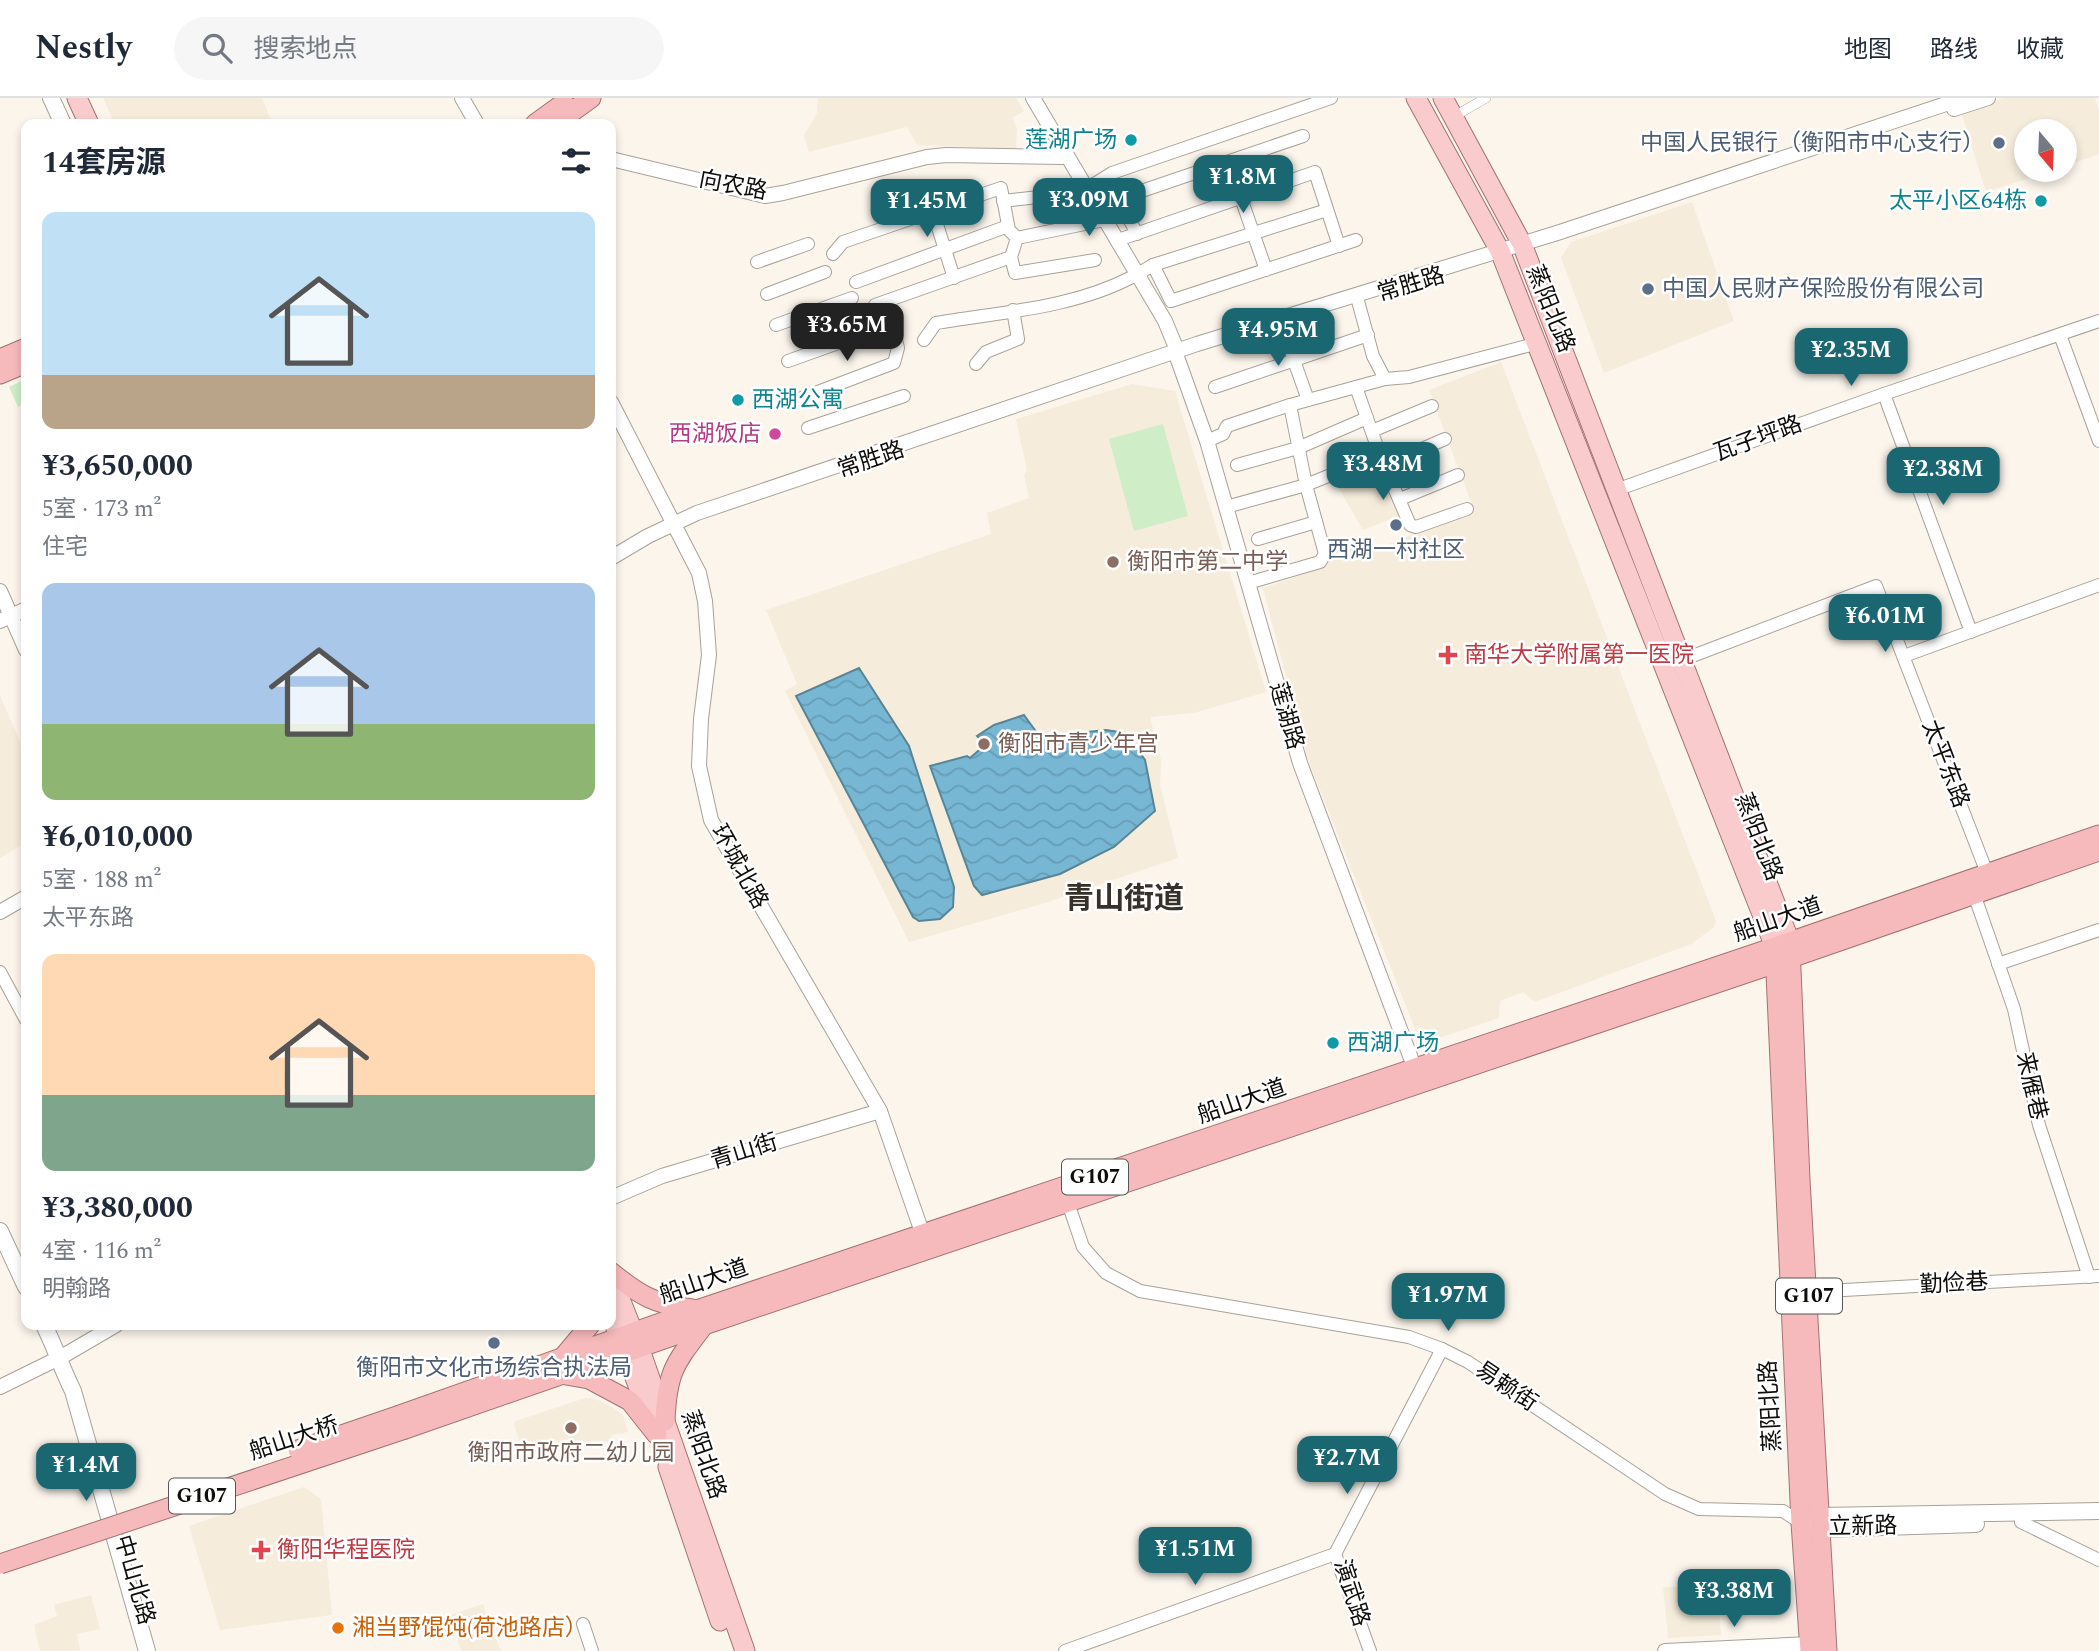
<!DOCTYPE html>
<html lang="zh">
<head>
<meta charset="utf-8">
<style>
  :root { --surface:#fff; --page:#f6f6f7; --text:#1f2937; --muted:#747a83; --line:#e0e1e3; --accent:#1b6771 }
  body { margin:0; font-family:Spectral,"Noto Sans SC",serif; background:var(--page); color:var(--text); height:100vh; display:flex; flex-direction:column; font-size:26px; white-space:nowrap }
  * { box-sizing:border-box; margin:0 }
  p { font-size:23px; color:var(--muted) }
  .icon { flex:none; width:38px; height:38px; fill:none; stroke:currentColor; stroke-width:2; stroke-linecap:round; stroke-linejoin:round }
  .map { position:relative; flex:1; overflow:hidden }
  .panel { position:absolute; left:21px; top:21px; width:595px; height:1211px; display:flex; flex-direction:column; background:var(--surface); border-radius:14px; box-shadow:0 4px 10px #0003 }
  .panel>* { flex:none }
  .needle { width:46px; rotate:161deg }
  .buttons { position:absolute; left:2014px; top:21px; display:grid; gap:14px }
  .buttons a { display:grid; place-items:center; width:63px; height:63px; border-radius:50%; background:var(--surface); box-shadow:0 4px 10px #0003; font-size:35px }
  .price { position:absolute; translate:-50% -60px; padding:0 16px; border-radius:14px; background:var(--accent); color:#fff; font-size:23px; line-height:46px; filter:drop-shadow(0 2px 4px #0008) }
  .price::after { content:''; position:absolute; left:50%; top:42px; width:21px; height:16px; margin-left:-10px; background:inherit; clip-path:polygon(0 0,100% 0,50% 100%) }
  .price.active { background:#222; color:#fff }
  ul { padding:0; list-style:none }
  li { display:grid; align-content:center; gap:14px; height:371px; padding:0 21px }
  li span { display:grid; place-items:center; height:217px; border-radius:14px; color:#555 }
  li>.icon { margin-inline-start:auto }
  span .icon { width:126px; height:126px; fill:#fffc; stroke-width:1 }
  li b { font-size:30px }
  h2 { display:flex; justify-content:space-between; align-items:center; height:84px; padding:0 21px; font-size:30px }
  header { display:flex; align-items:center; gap:42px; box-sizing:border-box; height:98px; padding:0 35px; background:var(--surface); border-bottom:2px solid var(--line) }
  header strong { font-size:33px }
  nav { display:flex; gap:38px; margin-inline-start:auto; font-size:24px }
  .search { width:490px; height:63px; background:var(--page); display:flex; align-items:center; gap:18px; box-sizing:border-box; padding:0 24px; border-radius:38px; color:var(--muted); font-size:26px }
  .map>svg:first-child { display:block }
</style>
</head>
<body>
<header>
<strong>Nestly</strong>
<div class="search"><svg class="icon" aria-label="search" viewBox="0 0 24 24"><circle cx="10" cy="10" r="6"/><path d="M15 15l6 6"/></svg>搜索地点</div>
<nav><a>地图</a><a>路线</a><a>收藏</a></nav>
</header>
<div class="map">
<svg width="2099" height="1553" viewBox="0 0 2099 1553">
  <defs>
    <pattern id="water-waves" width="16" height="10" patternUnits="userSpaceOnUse" patternTransform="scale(1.75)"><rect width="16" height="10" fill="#77b7d4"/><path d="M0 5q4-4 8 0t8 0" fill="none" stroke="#669cb5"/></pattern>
  </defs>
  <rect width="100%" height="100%" fill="#fbf5ec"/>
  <g fill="#f5ecdb">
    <path d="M103 0H262L273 26H115Z"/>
    <path d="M818 0H1016L1024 13 1012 20 1017 30 1016 51 917 47 907 29 809 54 804 37 817 15Z"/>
    <path d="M2003 0H2095L2099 12V56L2065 68V33H2026V72H2053L1986 94 1961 14Z"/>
    <path d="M1692 104 1734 223 1604 275 1561 160 1571 144Z"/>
    <path d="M1501 264 1716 823 1713 830 1691 846 1535 904 1523 894 1500 903 1499 920 1421 946 1307 659 1263 490 1325 469 1328 464 1327 452 1357 441 1366 455 1474 412 1429 292Z"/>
    <path d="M1132 286 1175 293 1266 594 1194 615 1150 619 1161 662 1160 687 1178 760 1045 805 909 844 785 593 797 586 766 512 991 436 987 415 1029 400 1024 377 1027 372 1016 321Z"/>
    <path d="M1381 364 1403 416 1363 432 1334 382Z"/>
    <path d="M0 598 26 657V692L23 694 26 700V744L0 760Z"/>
    <path d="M585 1300H593L609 1307 623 1317 628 1334 611 1337V1343L534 1359 532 1352 523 1355 514 1326 516 1323Z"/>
    <path d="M304 1389 321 1401 332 1517 220 1532 189 1428Z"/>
    <path d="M1663 1489 1718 1490 1721 1537 1668 1540Z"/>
    <path d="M91 1497 100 1531 77 1536 80 1553H40L34 1527 57 1518 54 1507Z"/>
    <path d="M483 1506 488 1525 501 1553H461L450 1517Z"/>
  </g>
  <g fill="#cfedc7">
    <path d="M26 281V305L18 309 9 289Z"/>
    <path d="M1163 326 1188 418 1134 433 1109 341Z"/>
  </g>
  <g fill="url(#water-waves)" stroke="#588497" stroke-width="2">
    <path d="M859 570 909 648 954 789 953 809 940 821 919 823 913 819 796 598Z"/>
    <path d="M1024 617 1040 639 1106 632 1125 635 1145 662 1155 713 1114 749 1060 776 982 797 974 788 930 668 967 658 970 660 985 647 977 638 994 627Z"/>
  </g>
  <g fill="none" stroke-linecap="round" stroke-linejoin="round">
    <defs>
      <path id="pedestrian" d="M1453 19 1486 0"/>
      <g id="minor">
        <path d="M1088 90 1112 75 1331 0"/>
        <path d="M1241 100 1266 172"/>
        <path d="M1003 103 1083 94"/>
        <path d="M933 114 954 180"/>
        <path d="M1137 136 1121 105V100L1303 38"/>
        <path d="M1017 140 1099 123"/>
        <path d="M1118 142 1315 74 1339 148"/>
        <path d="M833 156 843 144 1001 90 1009 132 1017 140 1011 159 1015 175 1095 162"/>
        <path d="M757 164 808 146"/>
        <path d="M1153 167 1171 203 1356 142"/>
        <path d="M1138 176 1153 167 1327 112"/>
        <path d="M856 184 1008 128"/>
        <path d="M767 196 825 174"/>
        <path d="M1358 203 1373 258 1385 281"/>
        <path d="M875 207 1011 159"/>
        <path d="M1281 226 1308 302"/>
        <path d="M776 227 852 200"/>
        <path d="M2060 237 2099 343"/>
        <path d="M924 242 936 225C1001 214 1073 210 1132 179"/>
        <path d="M788 263 877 231"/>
        <path d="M976 266 986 254 1018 241 1013 212"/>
        <path d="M1215 289 1368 237"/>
        <path d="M1356 289 1380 357 1410 427 1416 429 1467 411"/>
        <path d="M1884 296 1971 534"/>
        <path d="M799 301 894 265 898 250 893 228"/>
        <path d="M808 330 904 298"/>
        <path d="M1372 333 1432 308"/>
        <path d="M1207 343 1223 336 1227 328 1290 307 1385 281 1409 279 1538 245"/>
        <path d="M1237 367 1298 350 1367 320"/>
        <path d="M1385 367 1445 341"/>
        <path d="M1616 392 1884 296 2099 223"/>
        <path d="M1400 401 1458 377"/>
        <path d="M1226 409 1306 387 1380 357"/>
        <path d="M1258 441 1316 424"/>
        <path d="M1248 485 1320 464 1325 456 1306 387 1290 307"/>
        <path d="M1904 558 2099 487"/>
        <path d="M1682 562 1876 488 1987 775"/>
        <path d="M1974 796 2014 911 2039 1027 2089 1179"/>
        <path d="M1998 866 2099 832"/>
        <path d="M0 874 26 922"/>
        <path d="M1068 1105 1083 1149 1106 1175 1140 1193 1409 1239 1442 1251 1468 1264 1665 1396 1699 1411 1783 1413 1801 1425"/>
        <path d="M1808 1194 2099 1178"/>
        <path d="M2021 1424 2099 1462"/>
        <path d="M583 1526 592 1553"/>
        <path d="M1065 1553 1335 1456"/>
        <path d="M1370 1553 1335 1456 1442 1251"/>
      </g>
      <g id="tertiary">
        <path d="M462 0 477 26"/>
        <path d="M1033 0 1165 223 1177 252V259L1207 343 1300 665 1415 971"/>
        <path d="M1954 11 1988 0"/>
        <path d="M611 61 765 98 783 95 927 59 946 57 1062 59"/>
        <path d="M611 304 699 475 705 503 709 557 701 621 699 668 711 722 880 1013 923 1137"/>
        <path d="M611 460 648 438 697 415 1197 246 1557 135 1964 0"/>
        <path d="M0 493 26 552"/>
        <path d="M0 523 26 511"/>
        <path d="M0 814 26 799"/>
        <path d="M611 1100 662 1078 880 1013"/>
        <path d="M0 1289 63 1258 116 1227"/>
        <path d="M1665 1553 1809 1546"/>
      </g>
      <g id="secondary">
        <path d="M51 0 63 26"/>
        <path d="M0 1133 26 1189"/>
        <path d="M44 1227C55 1249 62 1271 73 1293L147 1553"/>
        <path d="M1808 1423 1821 1418 2099 1413"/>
        <path d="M1810 1428 1821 1431 1976 1426"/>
      </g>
      <g id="primary">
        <path d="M77 0 89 26"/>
        <path d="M1416 0 1500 153 1775 849"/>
        <path d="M1443 0 1522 146 1790 844"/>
        <path d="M611 1178 639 1249 745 1553"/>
        <path d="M611 1217 647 1311"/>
        <path d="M668 1369 720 1523"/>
      </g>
      <g id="trunk">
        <path d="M535 26 564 5"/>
        <path d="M555 26 591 0"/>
        <path d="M0 261 26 250"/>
        <path d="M0 276 26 265"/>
        <path d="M1790 848 1800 1082 1827 1553"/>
        <path d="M1775 854 1801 1425 1810 1553"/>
        <path d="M611 1174C640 1198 655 1206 692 1211"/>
        <path d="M564 1258 590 1227"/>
        <path d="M566 1277 589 1281 630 1303 657 1337"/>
        <path d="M400 1317 697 1212 1775 849 2099 737"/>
        <path d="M665 1323C667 1273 675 1265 704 1227"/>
        <path d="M405 1331 704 1227 1776 865 2099 753"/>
      </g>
    </defs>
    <use href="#pedestrian" stroke="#a7a299" stroke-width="10"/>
    <use href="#minor" stroke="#a7a299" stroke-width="14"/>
    <use href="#tertiary" stroke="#a7a299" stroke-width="16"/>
    <use href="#secondary" stroke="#a7a299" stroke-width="18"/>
    <use href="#primary" stroke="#a47273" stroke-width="21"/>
    <use href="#trunk" stroke="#a47273" stroke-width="21"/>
    <use href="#pedestrian" stroke="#fff" stroke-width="9"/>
    <use href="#minor" stroke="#fff" stroke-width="12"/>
    <use href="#tertiary" stroke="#fff" stroke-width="14"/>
    <use href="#secondary" stroke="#fff" stroke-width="16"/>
    <use href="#primary" stroke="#f9cbcd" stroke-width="19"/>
    <use href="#trunk" stroke="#f7babc" stroke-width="19"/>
    <defs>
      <g id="trunk-bridge">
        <path d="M298 1352 400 1317"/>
        <path d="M0 1466 405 1331"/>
      </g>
    </defs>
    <use href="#trunk-bridge" stroke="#a47273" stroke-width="21" stroke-linecap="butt"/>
    <use href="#trunk-bridge" stroke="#f7babc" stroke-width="19"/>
  </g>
  <g fill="#0f9aa8" stroke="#fff" stroke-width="2.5">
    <circle cx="1131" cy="42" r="7"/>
    <circle cx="2041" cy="103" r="7"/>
    <circle cx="738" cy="302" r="7"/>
    <circle cx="1333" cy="945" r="7"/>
  </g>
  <g fill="#5c6f8a" stroke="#fff" stroke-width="2.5">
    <circle cx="1999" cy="45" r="7"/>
    <circle cx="1648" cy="191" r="7"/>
    <circle cx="1396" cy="427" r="7"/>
    <circle cx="494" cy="1245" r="7"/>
  </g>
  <circle fill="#d1479c" stroke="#fff" stroke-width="2.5" cx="775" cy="336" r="7"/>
  <g fill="#8d6e63" stroke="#fff" stroke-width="2.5">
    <circle cx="1113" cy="464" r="7"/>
    <circle cx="984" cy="646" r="7"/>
    <circle cx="571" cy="1330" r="7"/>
  </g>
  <g fill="#e0444e" stroke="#fff" stroke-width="2.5">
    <path d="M1444.5 546.5h7v7h7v7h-7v7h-7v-7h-7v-7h7z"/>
    <path d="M257.5 1441.5h7v7h7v7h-7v7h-7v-7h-7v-7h7z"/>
  </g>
  <circle fill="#e8710a" stroke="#fff" stroke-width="2.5" cx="338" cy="1530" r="7"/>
  <g text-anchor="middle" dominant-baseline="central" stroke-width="5" stroke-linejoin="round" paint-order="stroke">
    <g fill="#fff" stroke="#565654" stroke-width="2">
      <rect x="1062" y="1061.5" width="66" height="35" rx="5"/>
      <rect x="1776" y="1180.5" width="66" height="35" rx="5"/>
      <rect x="169" y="1380.5" width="66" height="35" rx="5"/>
    </g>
    <g font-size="21" font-weight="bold" fill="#0e0d0a">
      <text x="1095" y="1079">G107</text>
      <text x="1809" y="1198">G107</text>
      <text x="202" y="1398">G107</text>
    </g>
    <g font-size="23" fill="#0d838f" stroke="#fff" text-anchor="end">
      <text x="1117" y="42">莲湖广场</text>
      <text x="2027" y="103">太平小区64栋</text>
      <text x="752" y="302" text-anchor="start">西湖公寓</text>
      <text x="1347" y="945" text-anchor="start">西湖广场</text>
    </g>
    <g font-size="23" fill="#4e5e75" stroke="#fff">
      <text x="1985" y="45" text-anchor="end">中国人民银行（衡阳市中心支行）</text>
      <text x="1662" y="191" text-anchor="start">中国人民财产保险股份有限公司</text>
      <text x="1396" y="452">西湖一村社区</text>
      <text x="494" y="1270">衡阳市文化市场综合执法局</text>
    </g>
    <g font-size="23" fill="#0e0d0a" stroke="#fff">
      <text transform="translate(733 88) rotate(11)">向农路</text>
      <text transform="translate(1411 187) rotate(-17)">常胜路</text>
      <text transform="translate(1550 211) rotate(68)">蒸阳北路</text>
      <text transform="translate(1758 341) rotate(-20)">瓦子坪路</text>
      <text transform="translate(871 362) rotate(-19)">常胜路</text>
      <text transform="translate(1286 618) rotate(74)">莲湖路</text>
      <text transform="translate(1945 666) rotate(69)">太平东路</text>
      <text transform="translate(1758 739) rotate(69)">蒸阳北路</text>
      <text transform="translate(739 769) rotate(61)">环城北路</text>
      <text transform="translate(1778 822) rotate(-19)">船山大道</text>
      <text transform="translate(2031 988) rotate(77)">来雁巷</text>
      <text transform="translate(1242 1004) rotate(-19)">船山大道</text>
      <text transform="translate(744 1054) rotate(-17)">青山街</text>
      <text transform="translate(704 1184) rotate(-19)">船山大道</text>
      <text transform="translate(1954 1186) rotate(-3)">勤俭巷</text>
      <text transform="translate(1506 1289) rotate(34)">易赖街</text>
      <text transform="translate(1771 1308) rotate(-93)">蒸阳北路</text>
      <text transform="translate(294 1341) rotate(-18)">船山大桥</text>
      <text transform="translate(703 1357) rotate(71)">蒸阳北路</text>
      <text transform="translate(1863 1429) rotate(-1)">立新路</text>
      <text transform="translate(134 1482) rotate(74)">中山北路</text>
      <text transform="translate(1351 1495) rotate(72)">演武路</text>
    </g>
    <g font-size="23" fill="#b23c85" stroke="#fff" text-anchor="end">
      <text x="761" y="336">西湖饭店</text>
    </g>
    <g font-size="23" fill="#785e54" stroke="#fff" text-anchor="start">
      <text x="1127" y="464">衡阳市第二中学</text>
      <text x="998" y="646">衡阳市青少年宫</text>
      <text x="571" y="1355" text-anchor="middle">衡阳市政府二幼儿园</text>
    </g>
    <g font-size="23" fill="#be3a42" stroke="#fff" text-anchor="start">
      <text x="1464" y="557">南华大学附属第一医院</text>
      <text x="277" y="1452">衡阳华程医院</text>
    </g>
    <g font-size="23" fill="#c56008" stroke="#fff" text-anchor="start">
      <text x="352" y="1530">湘当野馄饨(荷池路店）</text>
    </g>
    <g font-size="30" font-weight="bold" fill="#36322b" stroke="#fff">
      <text x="1124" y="801">青山街道</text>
    </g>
  </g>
</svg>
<div class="buttons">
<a><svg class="needle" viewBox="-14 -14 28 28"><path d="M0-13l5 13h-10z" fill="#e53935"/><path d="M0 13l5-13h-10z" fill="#747a83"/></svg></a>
</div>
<b class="price" style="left:1243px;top:117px">¥1.8M</b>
<b class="price" style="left:1089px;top:140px">¥3.09M</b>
<b class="price" style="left:927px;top:141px">¥1.45M</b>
<b class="price active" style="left:847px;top:265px">¥3.65M</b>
<b class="price" style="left:1278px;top:270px">¥4.95M</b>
<b class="price" style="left:1851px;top:290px">¥2.35M</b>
<b class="price" style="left:1383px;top:404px">¥3.48M</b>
<b class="price" style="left:1943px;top:409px">¥2.38M</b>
<b class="price" style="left:1885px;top:556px">¥6.01M</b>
<b class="price" style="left:1448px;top:1235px">¥1.97M</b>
<b class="price" style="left:1347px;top:1398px">¥2.7M</b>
<b class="price" style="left:86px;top:1405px">¥1.4M</b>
<b class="price" style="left:1195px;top:1489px">¥1.51M</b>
<b class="price" style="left:1734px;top:1531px">¥3.38M</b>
<section class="panel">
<h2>14套房源<svg class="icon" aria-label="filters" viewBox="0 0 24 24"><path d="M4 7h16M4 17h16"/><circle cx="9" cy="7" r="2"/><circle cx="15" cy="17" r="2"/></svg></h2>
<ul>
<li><span style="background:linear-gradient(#bfe0f5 75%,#b9a48a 0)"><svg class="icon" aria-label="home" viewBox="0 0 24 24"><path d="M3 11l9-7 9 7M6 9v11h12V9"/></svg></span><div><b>¥3,650,000</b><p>5室 · 173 m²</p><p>住宅</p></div></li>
<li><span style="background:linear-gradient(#a9c7e8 65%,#8fb573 0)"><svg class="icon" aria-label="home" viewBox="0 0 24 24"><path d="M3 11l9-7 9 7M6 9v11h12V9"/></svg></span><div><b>¥6,010,000</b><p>5室 · 188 m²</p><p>太平东路</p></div></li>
<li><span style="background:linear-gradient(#ffd9b3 65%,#7fa58c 0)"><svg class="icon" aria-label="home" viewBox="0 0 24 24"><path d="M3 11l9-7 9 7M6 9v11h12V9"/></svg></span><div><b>¥3,380,000</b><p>4室 · 116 m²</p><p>明翰路</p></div></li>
</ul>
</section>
</div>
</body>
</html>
